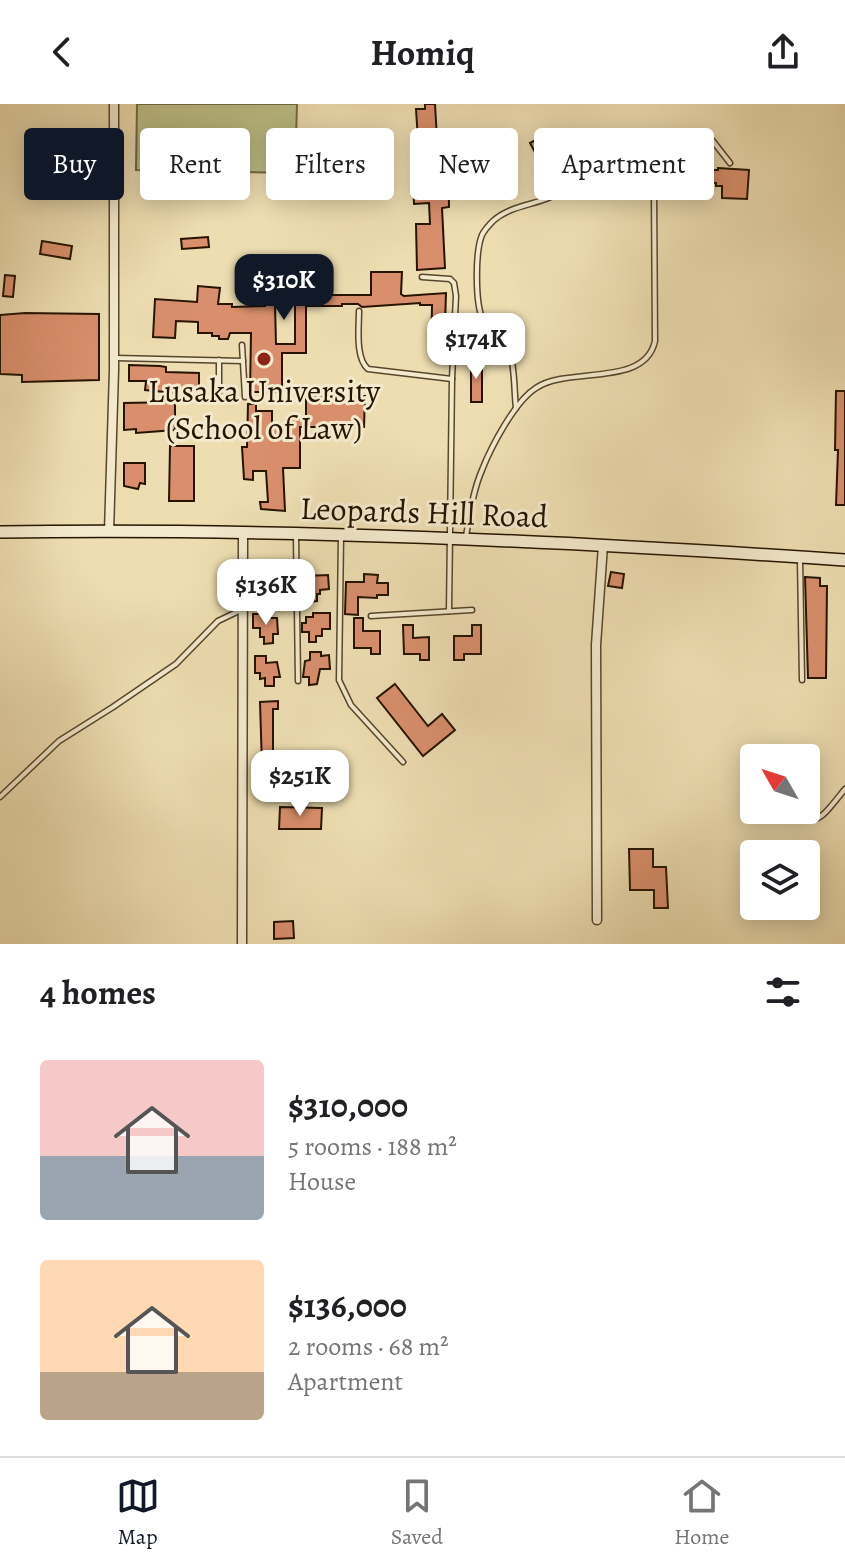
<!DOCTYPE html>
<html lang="en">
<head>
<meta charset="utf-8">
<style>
  :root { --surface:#fff; --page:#f2f2f2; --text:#202124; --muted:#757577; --line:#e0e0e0; --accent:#111827 }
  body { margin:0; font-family:Alegreya,serif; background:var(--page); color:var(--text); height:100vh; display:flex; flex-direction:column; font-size:30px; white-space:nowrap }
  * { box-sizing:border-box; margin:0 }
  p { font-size:26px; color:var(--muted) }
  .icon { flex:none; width:44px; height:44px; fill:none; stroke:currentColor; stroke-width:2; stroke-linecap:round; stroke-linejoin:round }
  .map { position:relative; height:840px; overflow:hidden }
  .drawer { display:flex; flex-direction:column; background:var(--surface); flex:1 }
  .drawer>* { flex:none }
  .top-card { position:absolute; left:24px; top:24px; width:798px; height:72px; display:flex; gap:16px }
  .needle { width:52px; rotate:309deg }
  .buttons { position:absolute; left:740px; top:640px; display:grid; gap:16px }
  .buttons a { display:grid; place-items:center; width:80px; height:80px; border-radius:8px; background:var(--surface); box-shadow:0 4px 20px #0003; font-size:40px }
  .price { position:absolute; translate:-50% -68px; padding:0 18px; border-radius:16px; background:#fff; color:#222; font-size:26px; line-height:52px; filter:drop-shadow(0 2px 4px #0008) }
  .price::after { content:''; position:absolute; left:50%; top:48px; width:24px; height:18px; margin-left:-12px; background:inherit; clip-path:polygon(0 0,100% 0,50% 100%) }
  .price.active { background:var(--accent); color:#fff }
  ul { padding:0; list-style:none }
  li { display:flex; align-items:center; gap:24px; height:200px; padding:0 40px }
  li span { display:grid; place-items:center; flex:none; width:224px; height:160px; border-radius:8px; color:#555 }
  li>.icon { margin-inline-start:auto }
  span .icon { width:96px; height:96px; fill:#fffc; stroke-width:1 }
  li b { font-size:34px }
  h2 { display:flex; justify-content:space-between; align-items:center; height:96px; padding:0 40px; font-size:34px }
  .pill { padding:0 28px; border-radius:8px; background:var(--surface); box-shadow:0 4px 20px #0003; font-size:28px; line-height:72px }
  .pill.active { background:var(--accent); color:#fff }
  header { display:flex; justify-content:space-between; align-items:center; height:104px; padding:0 40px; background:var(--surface); font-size:36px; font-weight:600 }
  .menu { display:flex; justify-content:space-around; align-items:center; height:112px; border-top:2px solid var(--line); background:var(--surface); font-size:22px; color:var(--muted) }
  .menu a { display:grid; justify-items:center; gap:4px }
  .menu .active { color:var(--accent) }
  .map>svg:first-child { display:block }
</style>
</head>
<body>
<header><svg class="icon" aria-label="back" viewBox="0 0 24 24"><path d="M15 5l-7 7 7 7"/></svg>Homiq<svg class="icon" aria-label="share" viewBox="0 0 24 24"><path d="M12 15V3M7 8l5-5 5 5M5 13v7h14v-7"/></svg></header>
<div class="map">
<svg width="845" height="840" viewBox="0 0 845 840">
  <rect width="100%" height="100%" fill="#edddb1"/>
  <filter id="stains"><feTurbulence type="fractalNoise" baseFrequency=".0025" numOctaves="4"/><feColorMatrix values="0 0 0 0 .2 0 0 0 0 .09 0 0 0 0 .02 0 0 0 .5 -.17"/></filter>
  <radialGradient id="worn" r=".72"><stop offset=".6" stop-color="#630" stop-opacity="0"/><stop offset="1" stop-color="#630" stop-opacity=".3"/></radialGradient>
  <path fill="#bdbf88" stroke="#726a44" stroke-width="2" d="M137 0H297L295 69 136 66Z"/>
  <g fill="#d98f6c" stroke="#261400" stroke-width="2">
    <path d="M425 0H435L437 35 448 34 449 103 442 104 445 164 417 166 416 120H430L429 99 414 100 411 36H418L416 5H425Z"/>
    <path d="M551 28 564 53 554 58 550 50 539 56 530 39Z"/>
    <path d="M718 64 749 66 747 95 722 94V82H716V79L700 78V66H718Z"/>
    <path d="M208 133 209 143 182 145 181 135Z"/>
    <path d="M42 137 72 142 70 155 40 150Z"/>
    <path d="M371 168H402L401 190 404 192 446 189 444 250H431L432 201H420V199L362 203 358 200H342V202H306V249H282V288H250L251 229H230L228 235H219V232H212V229H198V218L176 217 175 234 153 233 155 195 197 198 198 182 220 184 218 200H232V203L265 202V199H275L276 240H295V191H371Z"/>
    <path d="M5 171 15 172 13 193 3 192Z"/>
    <path d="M25 209 99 210V276L22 278V271L0 270V211Z"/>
    <rect x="471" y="256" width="11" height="42"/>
    <path d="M129 261 160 262 166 263V268L199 269V284L178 285 175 289 145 286 146 277H129Z"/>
    <path d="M836 287H845V401H836L838 346H835Z"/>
    <path d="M365 292 364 323H300V364H283L285 407 261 405 260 398H268L266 367H253V376L244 375 242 343H247L248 300H256V307H272V322H288V315H306V293Z"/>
    <path d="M175 298V326L136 329V325L124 326V299Z"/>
    <path d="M170 342H194V397H169Z"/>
    <path d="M124 359H145V380L140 379 138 385 124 382Z"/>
    <path d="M254 468H267V476L276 475V482H282V491H274L275 500H265L261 483H254Z"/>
    <path d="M611 468 624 470 622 484 608 482Z"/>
    <path d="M364 470 378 471 377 479H388V491H377V494L358 493V511L345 510 346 478H364Z"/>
    <path d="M328 471 329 485 320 486V490H317V497L308 498V490H302L304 472Z"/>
    <path d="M805 473 820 474V482H827L826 574H808Z"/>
    <path d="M313 509H330V525H322V532H316V538H309V528H302V519H306V513H313Z"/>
    <path d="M253 510H267V514H277L278 530H273V539L264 540V533H260V524H253Z"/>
    <path d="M354 514H363V527H380V550H371V544H354Z"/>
    <path d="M403 521H413V534L429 533V556H420V550H404Z"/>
    <path d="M472 521H481V550H464V556H454V532H472Z"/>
    <path d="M310 548H321V552L329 551 330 565H320L317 580 309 581V573H303L305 557 310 556Z"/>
    <path d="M255 552H266V559L277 558 280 573H274V582H265V574L260 575V569H255Z"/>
    <path d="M395 580 428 622 442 610 455 626 423 652 377 594Z"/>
    <path d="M278 597V605H273V651H278V662H262L260 598Z"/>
    <path d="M280 703 322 704 321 725H279Z"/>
    <path d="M629 745H653V763H666L668 804H654V786H630Z"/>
    <path d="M293 817 294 834 274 835V818Z"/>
  </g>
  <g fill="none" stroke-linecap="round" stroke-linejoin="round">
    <defs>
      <g id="service">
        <path d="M422 173 450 175 454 179 456 192 452 275 449 507"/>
        <path d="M359 207C359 223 355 254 368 265L452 275"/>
        <path d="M242 241 245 293"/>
        <path d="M116 254 243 257"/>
        <path d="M219 288V256"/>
        <path d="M516 304C514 287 515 265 510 249 505 235 489 229 483 216 475 200 475 148 482 131 485 125 489 121 493 117 514 98 545 102 565 84"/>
        <path d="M296 432 298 577"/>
        <path d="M466 432C470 410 473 387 482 366 491 343 515 297 536 284 568 262 645 284 655 237L654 85 658 65 679 41 692 34H706L712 36 730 59"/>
        <path d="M341 433 339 576 351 601 403 658"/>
        <path d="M800 455 802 576"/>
        <path d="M371 512 472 506"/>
        <path d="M0 693 59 637 113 603 176 560 218 517 243 505"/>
        <path d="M775 706C819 722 816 721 845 685"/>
      </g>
      <g id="minor">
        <path d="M109 428 114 266V0"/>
        <path d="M597 816 596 541 603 441"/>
        <path d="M242 840 243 429"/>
      </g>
      <path id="secondary" d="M0 428C282 424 564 437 845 456"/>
    </defs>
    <use href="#service" stroke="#58462c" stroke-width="7"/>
    <use href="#minor" stroke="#58462c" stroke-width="11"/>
    <use href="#secondary" stroke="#261400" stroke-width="14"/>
    <use href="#service" stroke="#f3e9cc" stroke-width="4"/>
    <use href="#minor" stroke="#f3e9cc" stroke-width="8"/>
    <use href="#secondary" stroke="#f3e9cc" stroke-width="11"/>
  </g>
  <circle fill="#8f2418" stroke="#f3e9cc" stroke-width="3" cx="264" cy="255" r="8"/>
  <g text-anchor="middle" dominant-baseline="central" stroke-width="6" stroke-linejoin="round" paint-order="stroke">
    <g font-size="32" fill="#261400" stroke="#f3e9cc">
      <text x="264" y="287">Lusaka University<tspan x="264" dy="37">(School of Law)</tspan></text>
    </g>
    <g font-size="32" fill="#261400" stroke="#f3e9cc">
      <text transform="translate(424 408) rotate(2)">Leopards Hill Road</text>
    </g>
  </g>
  <rect width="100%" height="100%" filter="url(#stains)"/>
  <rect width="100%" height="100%" fill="url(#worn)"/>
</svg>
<div class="buttons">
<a><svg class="needle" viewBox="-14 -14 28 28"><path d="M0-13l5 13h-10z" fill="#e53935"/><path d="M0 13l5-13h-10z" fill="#757577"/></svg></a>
<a><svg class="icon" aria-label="layers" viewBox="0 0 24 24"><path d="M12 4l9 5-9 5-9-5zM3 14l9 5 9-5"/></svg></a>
</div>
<b class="price active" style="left:284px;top:218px">$310K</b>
<b class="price" style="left:476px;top:277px">$174K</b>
<b class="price" style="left:266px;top:523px">$136K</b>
<b class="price" style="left:300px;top:714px">$251K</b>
<div class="top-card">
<a class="pill active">Buy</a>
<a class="pill">Rent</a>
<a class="pill">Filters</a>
<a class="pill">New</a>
<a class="pill">Apartment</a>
</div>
</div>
<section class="drawer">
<h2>4 homes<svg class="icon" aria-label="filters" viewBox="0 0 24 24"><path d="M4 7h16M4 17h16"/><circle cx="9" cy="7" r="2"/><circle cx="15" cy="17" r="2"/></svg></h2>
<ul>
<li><span style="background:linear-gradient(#f6c9c9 60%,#9aa5b1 0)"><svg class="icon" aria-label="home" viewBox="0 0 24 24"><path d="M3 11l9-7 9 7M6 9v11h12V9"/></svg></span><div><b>$310,000</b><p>5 rooms · 188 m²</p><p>House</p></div></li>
<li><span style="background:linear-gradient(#ffd9b3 70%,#b9a48a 0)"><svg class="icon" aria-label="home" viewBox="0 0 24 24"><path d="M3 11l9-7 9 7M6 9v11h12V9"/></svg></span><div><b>$136,000</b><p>2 rooms · 68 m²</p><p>Apartment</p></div></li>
</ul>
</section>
<nav class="menu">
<a class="active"><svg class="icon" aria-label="map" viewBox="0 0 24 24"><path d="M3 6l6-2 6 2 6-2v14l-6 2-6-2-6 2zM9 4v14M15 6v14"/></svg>Map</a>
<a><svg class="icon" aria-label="saved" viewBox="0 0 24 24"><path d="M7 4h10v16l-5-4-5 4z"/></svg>Saved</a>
<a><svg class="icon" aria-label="home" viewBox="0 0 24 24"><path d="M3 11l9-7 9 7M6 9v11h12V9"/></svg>Home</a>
</nav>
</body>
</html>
